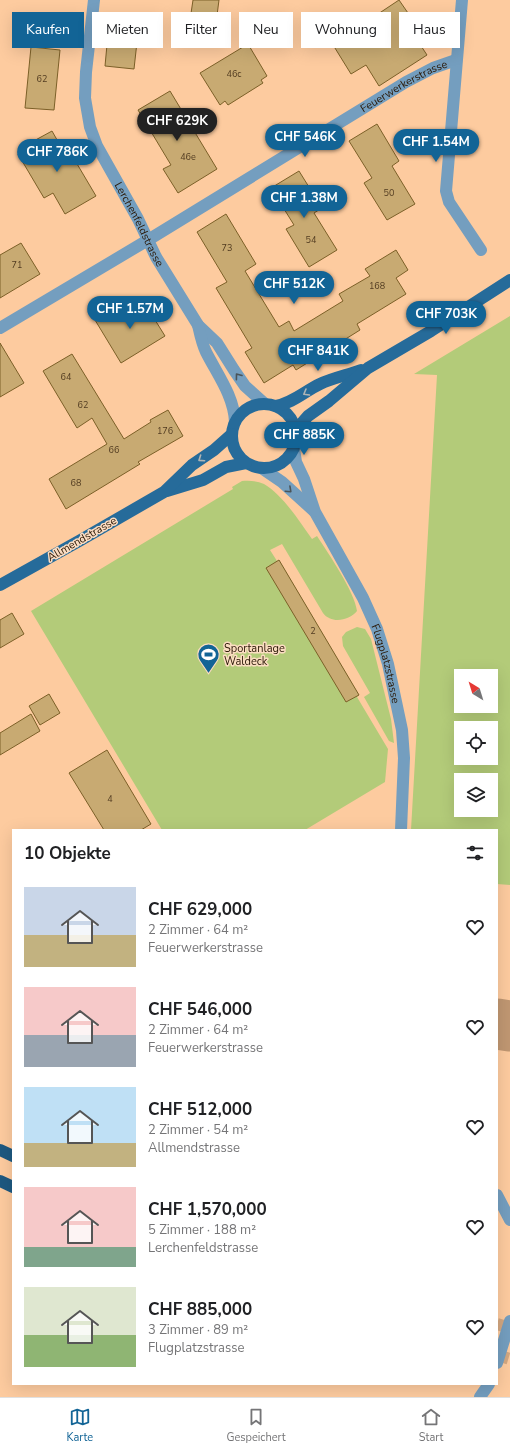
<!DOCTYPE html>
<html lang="de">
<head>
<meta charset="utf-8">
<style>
  :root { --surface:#fff; --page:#f2f2f2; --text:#202124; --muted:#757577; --line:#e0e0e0; --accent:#126496 }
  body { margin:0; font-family:"Nunito Sans",sans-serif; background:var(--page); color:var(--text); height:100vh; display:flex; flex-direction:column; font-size:15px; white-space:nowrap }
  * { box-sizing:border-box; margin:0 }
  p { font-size:13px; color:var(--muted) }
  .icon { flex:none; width:22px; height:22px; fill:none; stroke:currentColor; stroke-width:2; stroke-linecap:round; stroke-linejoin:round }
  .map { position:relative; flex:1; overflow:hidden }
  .sheet { position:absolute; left:12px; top:829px; width:486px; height:556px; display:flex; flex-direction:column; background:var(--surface); border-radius:0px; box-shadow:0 4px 16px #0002 }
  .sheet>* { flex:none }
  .top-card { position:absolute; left:12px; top:12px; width:486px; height:36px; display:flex; gap:8px }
  .needle { width:26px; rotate:322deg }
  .tools { position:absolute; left:454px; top:669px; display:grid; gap:8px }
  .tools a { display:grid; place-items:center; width:44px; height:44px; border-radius:0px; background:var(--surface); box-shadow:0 4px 16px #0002; font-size:20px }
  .price { position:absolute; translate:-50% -34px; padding:0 9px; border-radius:14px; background:var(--accent); color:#fff; font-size:13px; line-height:26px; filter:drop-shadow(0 1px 2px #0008) }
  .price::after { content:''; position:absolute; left:50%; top:24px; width:12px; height:9px; margin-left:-6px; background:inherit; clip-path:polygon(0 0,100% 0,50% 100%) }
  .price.active { background:#222; color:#fff }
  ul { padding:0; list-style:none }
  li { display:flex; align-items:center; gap:12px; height:100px; padding:0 12px }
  li span { display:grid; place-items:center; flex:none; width:112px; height:80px; border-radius:0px; color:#555 }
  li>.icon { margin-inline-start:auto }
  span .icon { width:48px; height:48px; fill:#fffc; stroke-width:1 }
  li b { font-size:17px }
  h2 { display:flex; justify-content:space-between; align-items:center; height:48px; padding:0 12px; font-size:17px }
  .chip { padding:0 14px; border-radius:0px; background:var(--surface); box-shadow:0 4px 16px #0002; font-size:14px; line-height:36px }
  .chip.active { background:var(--accent); color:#fff }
  .tab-bar { display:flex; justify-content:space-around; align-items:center; height:56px; border-top:1px solid var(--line); background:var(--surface); font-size:11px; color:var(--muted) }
  .tab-bar a { display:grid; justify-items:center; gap:2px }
  .tab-bar .active { color:var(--accent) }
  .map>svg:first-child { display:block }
</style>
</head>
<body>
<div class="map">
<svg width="510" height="1397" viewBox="0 0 510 1397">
  <rect width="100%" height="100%" fill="#fdcb9f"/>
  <g fill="#b3cb79" fill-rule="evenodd">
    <path d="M510 316V885L497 884V830H411L437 375 414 374ZM461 676H491V706H461ZM461 728H491V758H461ZM461 780H491V810H461Z"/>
    <path d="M242 481C249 480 257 481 264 484 282 494 300 522 312 539L317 536C328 553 355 592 357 611 349 621 331 624 323 613L282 544 270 550 277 561 279 560 359 695 357 697 388 749 385 782 305 830H162L31 611 233 489 232 487Z"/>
    <path d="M357 627 365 629 371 639 391 719 394 743 389 741 364 697 370 693 343 646 342 637 346 632Z"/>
  </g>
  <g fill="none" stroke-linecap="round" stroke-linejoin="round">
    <path stroke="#c09772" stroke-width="51" d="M497 1024 510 1026"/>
  </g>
  <g fill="#c8aa72" stroke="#7c6028">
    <path d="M193 0H219L216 23 190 20Z"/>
    <path d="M399 0 408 13 402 17 427 55 379 86 366 65 351 74 330 40 364 18 366 22Z"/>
    <path d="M121 31 138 33 134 69 105 66 108 34 120 36Z"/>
    <path d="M248 44 267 76 261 80 263 83 228 105 225 101 220 105 200 73Z"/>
    <path d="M31 47 60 50 54 110 25 108Z"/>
    <path d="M170 91 217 169 178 193 163 169 171 165 138 110Z"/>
    <path d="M377 124 399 161 392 166 415 204 387 220 364 183 372 178 349 141Z"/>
    <path d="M52 131 65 154 70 152 96 196 65 214 53 193 44 198 18 154 32 146 30 143Z"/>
    <path d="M299 171 322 208 314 213 337 250 309 267 286 229 294 225 271 188Z"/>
    <path d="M226 214 256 264 245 271 279 327 289 321 294 331 343 301 339 294 370 276 365 269 396 250 408 270 396 278 406 294 357 324 360 330 296 370 293 365 264 383 245 352 252 348 216 288 227 282 197 232Z"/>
    <path d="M21 243 40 274 0 298V255Z"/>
    <path d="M137 298 143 308 147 307 165 336 121 363 95 320 117 306 119 310Z"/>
    <path d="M0 343 24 383 0 397Z"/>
    <path d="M72 354 124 439 151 422 150 420 168 410 183 436 138 462 140 464 66 509 49 479 107 444 92 418 77 428 43 371Z"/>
    <path d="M279 560 359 695 346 702 266 568Z"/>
    <path d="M12 613 24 634 0 648V620Z"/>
    <path d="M49 694 60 713 40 725 29 706Z"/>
    <path d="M31 714 40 731 0 755V733Z"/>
    <path d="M107 750 151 824 141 830H104L69 773Z"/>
  </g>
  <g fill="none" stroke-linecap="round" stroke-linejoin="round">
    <g stroke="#d3a780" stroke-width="12" stroke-dasharray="12 6" stroke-linecap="butt">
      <path d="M497 1324 510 1328"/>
      <path d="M497 1355 510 1359"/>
    </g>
    <g stroke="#749ebf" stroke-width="12">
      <path id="s1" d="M94 0 86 72 85 98 90 127 97 146 138 219 156 257 198 325 217 343 234 370 245 386 265 404"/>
      <path d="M462 0 446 191 449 202 481 250"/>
      <path d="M198 325C200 334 202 344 206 352 217 374 234 396 235 422"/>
      <path id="s2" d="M0 328 148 240 406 82 433 68 456 60"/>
      <path id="s3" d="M294 449 296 462 304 479 315 512 363 598 377 629 388 664 402 730 404 758 401 830"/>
      <path d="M263 469 282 482 314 511"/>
      <path d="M497 1195 510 1220"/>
      <path d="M497 1363 510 1321"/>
      <path d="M480 1397 489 1384"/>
    </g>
    <g stroke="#266b9a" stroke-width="12">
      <circle cx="264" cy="436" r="32"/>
      <path d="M276 406C293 403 305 391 320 384 333 378 348 375 361 370"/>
      <path d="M296 434 301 424 308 416 329 401 368 368 431 331 510 280"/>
      <path d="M167 491 203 480 226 467 246 463"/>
      <path d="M0 585 79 541 164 492 192 465 214 450 232 434"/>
    </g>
    <g stroke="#1d5880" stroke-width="12">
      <path d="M0 1150 13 1156"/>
      <path d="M0 1181 13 1187"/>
    </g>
  </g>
  <defs><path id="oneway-chevron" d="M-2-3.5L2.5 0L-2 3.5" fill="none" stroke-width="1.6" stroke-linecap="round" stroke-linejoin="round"/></defs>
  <g stroke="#4b5459">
    <use href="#oneway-chevron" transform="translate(238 376) rotate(-127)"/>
    <use href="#oneway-chevron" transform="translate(289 490) rotate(43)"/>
  </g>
  <g stroke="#b1b5b4">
    <use href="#oneway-chevron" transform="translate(306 393) rotate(150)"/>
    <use href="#oneway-chevron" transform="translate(201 459) rotate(146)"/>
  </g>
  <defs>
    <symbol id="stadium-pin" viewBox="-11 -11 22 30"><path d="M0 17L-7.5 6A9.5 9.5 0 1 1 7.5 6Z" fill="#126496" stroke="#fcddc2"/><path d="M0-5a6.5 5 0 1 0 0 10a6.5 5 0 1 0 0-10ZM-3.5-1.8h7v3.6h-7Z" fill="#fff"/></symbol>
  </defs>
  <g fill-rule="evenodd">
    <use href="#stadium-pin" x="196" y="642" width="25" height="34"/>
  </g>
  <g text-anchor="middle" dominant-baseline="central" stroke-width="3" stroke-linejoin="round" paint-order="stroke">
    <g font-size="9" fill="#523c21">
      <text x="234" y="74">46c</text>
      <text x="42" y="79">62</text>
      <text x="188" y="157">46e</text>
      <text x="389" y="193">50</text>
      <text x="311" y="240">54</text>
      <text x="227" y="248">73</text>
      <text x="17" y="265">71</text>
      <text x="377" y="286">168</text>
      <text x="66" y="377">64</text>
      <text x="83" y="405">62</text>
      <text x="165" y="431">176</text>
      <text x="114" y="450">66</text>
      <text x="76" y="483">68</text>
      <text x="313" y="631">2</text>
      <text x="110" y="799">4</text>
    </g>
    <g font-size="11" fill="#2a1806" stroke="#fcddc2">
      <text stroke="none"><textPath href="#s2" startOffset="471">Feuerwerkerstrasse</textPath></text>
      <text stroke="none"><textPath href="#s1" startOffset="237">Lerchenfeldstrasse</textPath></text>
      <text transform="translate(82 539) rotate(-30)">Allmendstrasse</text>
      <text stroke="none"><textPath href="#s3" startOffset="235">Flugplatzstrasse</textPath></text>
    </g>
    <g font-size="11" fill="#2a1806" stroke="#fcddc2" text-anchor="start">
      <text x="224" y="648">Sportanlage<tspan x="224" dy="13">Waldeck</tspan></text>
    </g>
  </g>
</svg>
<div class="tools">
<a><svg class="needle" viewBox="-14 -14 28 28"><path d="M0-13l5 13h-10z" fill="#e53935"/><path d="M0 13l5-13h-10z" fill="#757577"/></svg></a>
<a><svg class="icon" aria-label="locate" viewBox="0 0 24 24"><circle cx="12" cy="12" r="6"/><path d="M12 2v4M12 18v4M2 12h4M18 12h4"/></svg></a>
<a><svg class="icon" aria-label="layers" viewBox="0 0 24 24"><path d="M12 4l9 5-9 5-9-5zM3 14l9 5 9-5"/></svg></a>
</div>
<b class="price active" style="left:177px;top:142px">CHF 629K</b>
<b class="price" style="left:305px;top:158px">CHF 546K</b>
<b class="price" style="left:436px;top:163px">CHF 1.54M</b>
<b class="price" style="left:57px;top:173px">CHF 786K</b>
<b class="price" style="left:304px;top:219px">CHF 1.38M</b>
<b class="price" style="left:294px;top:305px">CHF 512K</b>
<b class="price" style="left:130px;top:330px">CHF 1.57M</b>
<b class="price" style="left:446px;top:335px">CHF 703K</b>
<b class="price" style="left:318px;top:372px">CHF 841K</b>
<b class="price" style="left:304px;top:456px">CHF 885K</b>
<div class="top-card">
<a class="chip active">Kaufen</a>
<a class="chip">Mieten</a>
<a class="chip">Filter</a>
<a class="chip">Neu</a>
<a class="chip">Wohnung</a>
<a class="chip">Haus</a>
</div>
<section class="sheet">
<h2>10 Objekte<svg class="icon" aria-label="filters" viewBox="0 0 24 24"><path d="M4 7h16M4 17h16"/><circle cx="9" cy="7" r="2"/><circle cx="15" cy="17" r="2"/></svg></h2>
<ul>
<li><span style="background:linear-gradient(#c9d6e8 60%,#c2b280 0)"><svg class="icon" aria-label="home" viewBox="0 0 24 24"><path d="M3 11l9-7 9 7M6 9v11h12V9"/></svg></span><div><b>CHF 629,000</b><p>2 Zimmer · 64 m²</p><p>Feuerwerkerstrasse</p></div><svg class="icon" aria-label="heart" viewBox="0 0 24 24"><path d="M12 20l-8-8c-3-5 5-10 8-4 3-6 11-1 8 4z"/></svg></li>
<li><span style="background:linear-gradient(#f6c9c9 60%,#9aa5b1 0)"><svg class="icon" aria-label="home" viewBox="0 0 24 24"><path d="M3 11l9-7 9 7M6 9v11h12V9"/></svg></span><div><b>CHF 546,000</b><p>2 Zimmer · 64 m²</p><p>Feuerwerkerstrasse</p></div><svg class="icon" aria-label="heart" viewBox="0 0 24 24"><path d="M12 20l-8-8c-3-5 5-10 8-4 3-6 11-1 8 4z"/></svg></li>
<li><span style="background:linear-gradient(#bfe0f5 70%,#c2b280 0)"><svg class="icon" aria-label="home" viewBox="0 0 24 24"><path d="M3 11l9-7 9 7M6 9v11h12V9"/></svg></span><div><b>CHF 512,000</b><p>2 Zimmer · 54 m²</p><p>Allmendstrasse</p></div><svg class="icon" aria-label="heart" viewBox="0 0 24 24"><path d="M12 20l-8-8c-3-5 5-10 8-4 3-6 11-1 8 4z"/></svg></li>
<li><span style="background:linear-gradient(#f6c9c9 75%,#7fa58c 0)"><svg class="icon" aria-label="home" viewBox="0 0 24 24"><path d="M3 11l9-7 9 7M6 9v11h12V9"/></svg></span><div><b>CHF 1,570,000</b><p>5 Zimmer · 188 m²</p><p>Lerchenfeldstrasse</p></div><svg class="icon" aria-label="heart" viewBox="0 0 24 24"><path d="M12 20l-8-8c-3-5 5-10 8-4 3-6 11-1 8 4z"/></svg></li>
<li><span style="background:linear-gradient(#dfe7d0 60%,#8fb573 0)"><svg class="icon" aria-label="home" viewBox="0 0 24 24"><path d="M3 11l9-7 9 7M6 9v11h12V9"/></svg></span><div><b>CHF 885,000</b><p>3 Zimmer · 89 m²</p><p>Flugplatzstrasse</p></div><svg class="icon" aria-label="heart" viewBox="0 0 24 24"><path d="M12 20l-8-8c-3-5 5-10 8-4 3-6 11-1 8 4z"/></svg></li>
</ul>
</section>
</div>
<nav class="tab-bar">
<a class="active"><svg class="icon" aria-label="map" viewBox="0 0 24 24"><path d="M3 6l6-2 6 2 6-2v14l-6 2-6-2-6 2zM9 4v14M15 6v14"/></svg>Karte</a>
<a><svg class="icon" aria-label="saved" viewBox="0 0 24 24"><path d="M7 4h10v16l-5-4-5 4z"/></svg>Gespeichert</a>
<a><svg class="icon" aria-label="home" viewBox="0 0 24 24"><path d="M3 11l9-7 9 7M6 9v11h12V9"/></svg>Start</a>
</nav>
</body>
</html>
